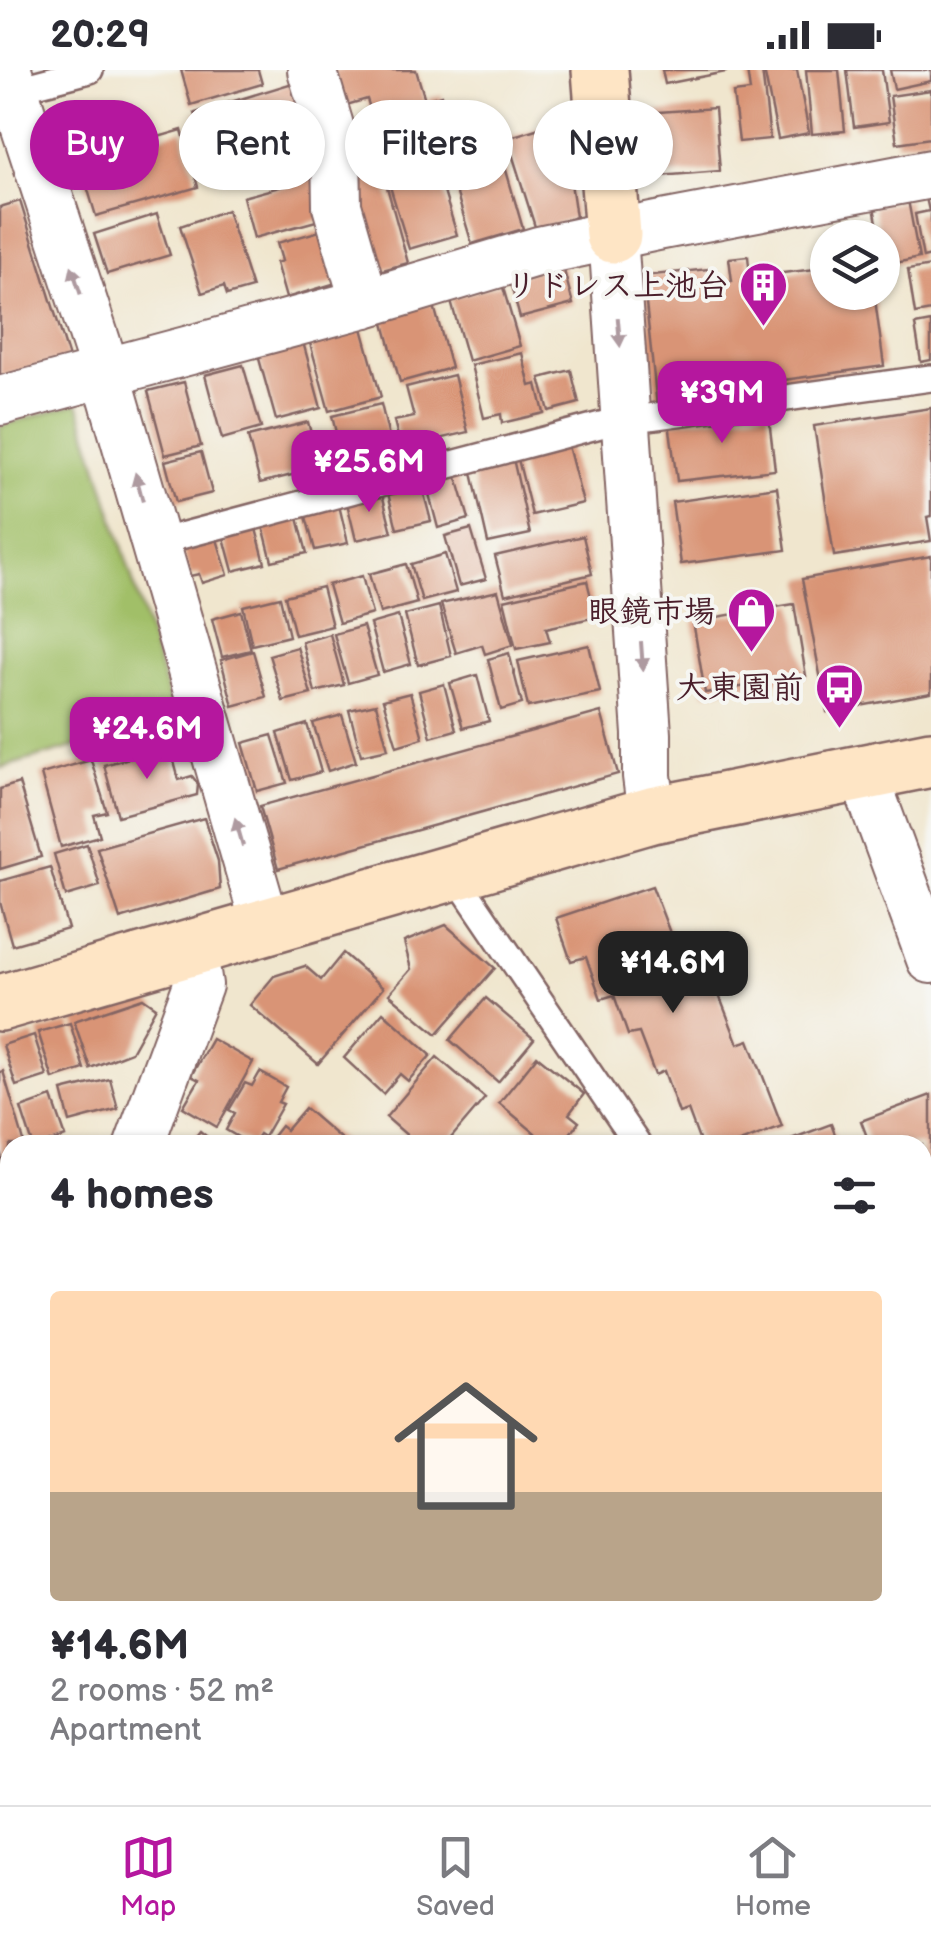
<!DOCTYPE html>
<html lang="en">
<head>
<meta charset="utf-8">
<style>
  :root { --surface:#fff; --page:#f2f2f3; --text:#2b2b33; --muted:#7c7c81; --line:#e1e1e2; --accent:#b5179e }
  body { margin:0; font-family:"Balsamiq Sans","Klee One",sans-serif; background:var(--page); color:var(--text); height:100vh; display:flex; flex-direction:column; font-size:38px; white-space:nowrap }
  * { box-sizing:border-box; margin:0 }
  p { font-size:32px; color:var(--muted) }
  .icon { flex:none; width:55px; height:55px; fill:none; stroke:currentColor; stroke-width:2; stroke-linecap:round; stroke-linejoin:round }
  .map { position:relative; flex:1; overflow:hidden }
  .details { position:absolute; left:0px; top:1065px; width:932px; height:670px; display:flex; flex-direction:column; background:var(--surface); border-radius:30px 30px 0 0; box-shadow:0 2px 8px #0004 }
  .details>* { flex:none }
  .banner { position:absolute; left:30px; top:30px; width:872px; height:90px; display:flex; gap:20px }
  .fabs { position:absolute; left:810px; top:150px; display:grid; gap:20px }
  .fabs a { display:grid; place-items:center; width:90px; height:90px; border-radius:50%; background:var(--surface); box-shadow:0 2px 8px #0004; font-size:50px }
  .price { position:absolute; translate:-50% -85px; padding:0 22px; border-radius:20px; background:var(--accent); color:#fff; font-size:32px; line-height:65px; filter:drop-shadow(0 2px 5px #0008) }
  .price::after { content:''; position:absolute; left:50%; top:60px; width:30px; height:22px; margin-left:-15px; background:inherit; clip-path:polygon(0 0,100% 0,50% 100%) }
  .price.selected { background:#222; color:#fff }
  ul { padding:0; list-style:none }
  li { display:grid; align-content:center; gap:20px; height:530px; padding:0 50px }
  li+li { border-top:2px solid var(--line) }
  li span { display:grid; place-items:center; height:310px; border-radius:10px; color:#555 }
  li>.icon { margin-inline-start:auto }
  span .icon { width:180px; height:180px; fill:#fffc; stroke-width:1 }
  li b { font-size:42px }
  h2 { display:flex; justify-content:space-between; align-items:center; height:120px; padding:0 50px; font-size:42px }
  .tag { padding:0 35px; border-radius:45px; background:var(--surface); box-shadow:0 2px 8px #0004; font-size:35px; line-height:90px }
  .tag.selected { background:var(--accent); color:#fff }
  .status { display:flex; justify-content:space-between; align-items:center; height:70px; padding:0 50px; background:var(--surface); direction:ltr }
  .status svg { height:28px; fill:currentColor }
  .tab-bar { display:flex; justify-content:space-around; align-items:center; height:140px; border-top:2px solid var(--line); background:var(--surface); font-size:28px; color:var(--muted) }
  .tab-bar a { display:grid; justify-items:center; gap:5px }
  .tab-bar .selected { color:var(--accent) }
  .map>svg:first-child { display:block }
</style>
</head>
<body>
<div class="status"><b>20:29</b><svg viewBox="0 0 49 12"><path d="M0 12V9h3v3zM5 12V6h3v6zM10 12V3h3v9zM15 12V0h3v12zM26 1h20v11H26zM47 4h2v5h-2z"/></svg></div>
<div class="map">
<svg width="931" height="1735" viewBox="0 0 931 1735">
  <rect width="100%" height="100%" fill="#f6f6f2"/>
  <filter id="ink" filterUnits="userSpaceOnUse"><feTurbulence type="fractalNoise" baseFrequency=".01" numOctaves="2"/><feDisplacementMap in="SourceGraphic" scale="20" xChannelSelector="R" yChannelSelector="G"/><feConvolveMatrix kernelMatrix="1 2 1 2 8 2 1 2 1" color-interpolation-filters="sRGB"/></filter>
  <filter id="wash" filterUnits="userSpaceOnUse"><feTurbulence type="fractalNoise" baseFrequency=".0048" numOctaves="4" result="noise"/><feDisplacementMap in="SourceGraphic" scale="40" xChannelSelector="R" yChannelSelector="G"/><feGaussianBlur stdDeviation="2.25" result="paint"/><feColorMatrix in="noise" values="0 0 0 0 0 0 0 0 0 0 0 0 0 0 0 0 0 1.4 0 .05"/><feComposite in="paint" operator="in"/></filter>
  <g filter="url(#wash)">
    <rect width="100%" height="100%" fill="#f0e6ce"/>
    <path fill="#a1bf67" stroke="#766f49" stroke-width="2.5" d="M78 333 175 648 0 698V356Z"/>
    <g id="blocks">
      <g fill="#d99476">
        <path d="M181 0H258L262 14 191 35Z"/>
        <path d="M333 0H416L437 69 385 85 367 29 343 36Z"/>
        <path d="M662 0H726V2L665 14Z"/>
        <path d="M747 0H762L770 69 739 72 733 23 750 21Z"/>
        <path d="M764 0H797L809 63 778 69Z"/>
        <path d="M806 0H839L845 61 812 64Z"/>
        <path d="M847 0H882L889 52 854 57Z"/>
        <path d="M890 0H931V11L894 19Z"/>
        <path d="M299 11 319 74 216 107 195 43Z"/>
        <path d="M931 20V68L897 73 890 26Z"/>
        <path d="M441 25 458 80 445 84 428 29Z"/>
        <path d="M715 38 720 101 635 108 630 44Z"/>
        <path d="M562 51 576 147 536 160 507 68Z"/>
        <path d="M182 60 198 117 96 146 79 90Z"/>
        <path d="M499 76 523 159 472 174 447 91Z"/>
        <path d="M431 79 457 165 409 179 383 93Z"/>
        <path d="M379 88 408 193 379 201 351 95Z"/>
        <path d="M316 107 327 148 254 168 243 127Z"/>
        <path d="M931 122V186L923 188 915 144 929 141 925 123Z"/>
        <path d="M908 130 919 188 886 195 882 168H880L874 137Z"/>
        <path d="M20 131 69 288 0 307V137Z"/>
        <path d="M227 140 252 218 227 225 224 216 202 223 180 156Z"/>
        <path d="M157 144 170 185 107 204 94 164Z"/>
        <path d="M320 161 321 167 331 165 346 210 286 228 276 193 282 191 277 173Z"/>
        <path d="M828 169V222H874L884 296 734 317 735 327 657 336 643 206 708 199 710 214 732 211 729 188 748 186 750 207 824 198 821 170Z"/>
        <path d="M562 193 573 234 520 248 509 208Z"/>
        <path d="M931 196V241L915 244 908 200Z"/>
        <path d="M502 214 520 276 468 291 450 228Z"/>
        <path d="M433 232 451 298 400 312 382 246Z"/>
        <path d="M931 252V290L921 292 915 255Z"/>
        <path d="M362 258 381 327 329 341 310 273Z"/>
        <path d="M303 272 321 338 276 350 258 285Z"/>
        <path d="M522 283 530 316 537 314 544 343 502 353 501 344 484 348 471 295Z"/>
        <path d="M243 295 261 358 222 369 205 305Z"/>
        <path d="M571 300 579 333 549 341 540 308Z"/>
        <path d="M454 305 468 362 401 378 394 351 414 347 406 317Z"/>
        <path d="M184 312 201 376 165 385 148 321Z"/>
        <path d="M381 334 392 380 343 392 332 346Z"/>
        <path d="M931 338V446L927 447 931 471 834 486 814 356Z"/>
        <path d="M768 341 775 400 677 411 669 352Z"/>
        <path d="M308 352 320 398 260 413 248 367Z"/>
        <path d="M567 372 583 433 532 445 517 385Z"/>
        <path d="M201 382 212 423 176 432 165 391Z"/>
        <path d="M512 384 530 464 488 473 470 394Z"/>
        <path d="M454 397 469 449 438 458 424 405Z"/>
        <path d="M420 409 431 451 397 459 387 419Z"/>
        <path d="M777 417 786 480 681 494 672 432Z"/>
        <path d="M381 420 392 462 356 470 346 429Z"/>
        <path d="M338 431 348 473 315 480 304 439Z"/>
        <path d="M296 440 307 483 272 491 261 448Z"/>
        <path d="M254 451 265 493 233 501 222 460Z"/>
        <path d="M471 459 486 509 459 516 445 466Z"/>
        <path d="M216 466 228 505 202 513 199 504 190 506 181 476Z"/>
        <path d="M583 466 592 504 505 525 495 486Z"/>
        <path d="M445 484 456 522 422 531 411 494Z"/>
        <path d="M931 486V623L827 642 802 509Z"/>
        <path d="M406 494 417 533 380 543 369 504Z"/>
        <path d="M362 506 372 544 339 553 328 515Z"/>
        <path d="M587 511 596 547 546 558 550 572 516 579 504 530Z"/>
        <path d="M322 517 332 556 295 565 285 526Z"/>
        <path d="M498 521 513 575 485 584 482 575 456 583 441 534Z"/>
        <path d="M280 527 289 566 252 575 243 536Z"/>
        <path d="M794 534 806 606 705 623 693 551Z"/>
        <path d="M439 536 451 586 418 595 405 545Z"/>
        <path d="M241 541 251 580 222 587 212 549Z"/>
        <path d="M398 546 411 594 383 602 370 554Z"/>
        <path d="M363 556 377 605 348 613 334 564Z"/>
        <path d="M330 564 344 615 315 622 302 572Z"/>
        <path d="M589 575 600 622 528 637 518 591Z"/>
        <path d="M297 577 311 624 283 631 269 585Z"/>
        <path d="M253 581 266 627 233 636 221 590Z"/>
        <path d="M509 583 522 634 501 640 488 589Z"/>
        <path d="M477 605 489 651 463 658 450 613Z"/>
        <path d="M444 614 456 660 431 667 419 621Z"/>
        <path d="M410 623 423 668 397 676 383 630Z"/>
        <path d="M376 634 388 679 361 685 349 640Z"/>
        <path d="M601 642 618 704 278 799 260 736Z"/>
        <path d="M342 645 356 692 328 701 313 653Z"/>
        <path d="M307 654 321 702 292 710 278 663Z"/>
        <path d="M272 665 287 713 257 721 243 673Z"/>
        <path d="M170 677 179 710 192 706 198 714 197 725 118 746 104 695Z"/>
        <path d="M91 690 107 742 94 745 100 766 61 777 41 704Z"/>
        <path d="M19 713 41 787 0 799V719Z"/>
        <path d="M204 748 218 791 220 819 120 849 97 778Z"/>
        <path d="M87 774 100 816 66 826 54 784Z"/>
        <path d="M50 797 68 859 12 875 0 832V811Z"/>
        <path d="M652 816 683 897 705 889 738 974 749 970 782 1056 732 1075H701L688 1040 679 1043 664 1001 655 1005 639 963 628 965 614 925 601 929 586 887 571 891 556 848Z"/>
        <path d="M446 855 495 898 437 964 389 924 411 899 404 872Z"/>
        <path d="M343 883 383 918 318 994 250 935 274 906 305 896 321 910Z"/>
        <path d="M143 928 156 937 131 982 90 998 74 951Z"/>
        <path d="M486 928 534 969 498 1012 450 970Z"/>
        <path d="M383 942 431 985 408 1011 400 1004 383 1024 344 988Z"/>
        <path d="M70 953 84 999 53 1009 38 962Z"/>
        <path d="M34 965 47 1006 16 1016 3 975Z"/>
        <path d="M212 969 253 992 217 1057 183 1037 199 1010 191 1006Z"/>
        <path d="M537 986 584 1024 569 1044 579 1052 561 1075H526L535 1063 499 1033Z"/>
        <path d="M437 987 485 1028 445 1075H418L386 1047Z"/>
        <path d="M3 1001 25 1075H10L9 1112 0 1082V1002Z"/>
        <path d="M260 1002 286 1017 278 1032 283 1034 264 1067 259 1064 252 1075 226 1060 235 1043 229 1040 245 1013 252 1016Z"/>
        <path d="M110 1009 118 1039 70 1052 62 1021Z"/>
        <path d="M931 1025V1183L922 1186V1075H870L861 1051Z"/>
        <path d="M52 1027 66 1067 42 1075H33L21 1038Z"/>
        <path d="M305 1038 348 1075H266L281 1056 286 1060Z"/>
        <path d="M831 1054 839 1075H775Z"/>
        <path d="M200 1061 217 1075H189Z"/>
        <path d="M5 1127 10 1146V1158L0 1167V1128Z"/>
        <path d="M10 1224V1256H9L1 1226Z"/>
        <path d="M0 1280 10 1287V1344L8 1350 0 1347Z"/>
        <path d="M931 1453V1627L922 1634V1463Z"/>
        <path d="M10 1494V1547L0 1557V1504Z"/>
        <path d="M0 1699 10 1704V1725H21L16 1735H0Z"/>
        <path d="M28 1725H50L63 1731 61 1735H23Z"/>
        <path d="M97 1725H141L134 1735H90Z"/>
        <path d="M159 1725H182L203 1735H151Z"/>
        <path d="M404 1725H436L448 1735H396Z"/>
        <path d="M534 1725H561L554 1735H548Z"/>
        <path d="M580 1725H636L648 1735H575L573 1733Z"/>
        <path d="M676 1725H787L799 1735H688Z"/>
      </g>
    </g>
  </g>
  <g filter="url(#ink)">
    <use href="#blocks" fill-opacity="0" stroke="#846564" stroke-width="2.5"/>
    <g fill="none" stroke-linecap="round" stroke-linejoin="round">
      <defs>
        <g id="lane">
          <path d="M13 20 90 0"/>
          <path d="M154 473 627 348 649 347 931 308"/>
          <path d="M452 801 638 1075"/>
          <path d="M922 1215 931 1212"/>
        </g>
        <g id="street">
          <path d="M7 0 106 303 266 856"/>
          <path d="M312 0 336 79 337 136 365 233"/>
          <path d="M613 165 647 664V706L652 745"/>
          <path d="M0 331 365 233 539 181 657 156 931 104"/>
          <path d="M863 703 931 889"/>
          <path d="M139 1075 198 915 192 877"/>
          <path d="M0 1453 10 1427"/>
          <path d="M0 1607 10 1612"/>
          <path d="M237 1725 257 1735"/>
          <path d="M827 1725 839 1735"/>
          <path d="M890 1735 901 1725"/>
        </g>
        <g id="secondary">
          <path d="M600 0 613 165"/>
          <path d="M0 933 652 745 931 689"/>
        </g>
      </defs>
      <use href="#lane" stroke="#846564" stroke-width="30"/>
      <use href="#street" stroke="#846564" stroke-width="52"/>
      <use href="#secondary" stroke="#846564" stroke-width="60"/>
      <use href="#lane" stroke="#fff" stroke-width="25"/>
      <use href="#street" stroke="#fff" stroke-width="48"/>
      <use href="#secondary" stroke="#fee5c5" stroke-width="55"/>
    </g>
    <defs><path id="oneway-solid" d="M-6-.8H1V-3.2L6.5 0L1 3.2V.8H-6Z" transform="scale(2.5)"/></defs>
    <g fill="#ae9aa0">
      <use href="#oneway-solid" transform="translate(76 210) rotate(-108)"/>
      <use href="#oneway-solid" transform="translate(619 262) rotate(85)"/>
      <use href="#oneway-solid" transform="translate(139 417) rotate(-105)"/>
      <use href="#oneway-solid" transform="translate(642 586) rotate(86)"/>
      <use href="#oneway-solid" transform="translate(239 762) rotate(-106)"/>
    </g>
  </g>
  <defs>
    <symbol id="building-pin" viewBox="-11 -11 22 30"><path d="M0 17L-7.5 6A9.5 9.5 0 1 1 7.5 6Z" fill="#b5179e" stroke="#f6f6f2"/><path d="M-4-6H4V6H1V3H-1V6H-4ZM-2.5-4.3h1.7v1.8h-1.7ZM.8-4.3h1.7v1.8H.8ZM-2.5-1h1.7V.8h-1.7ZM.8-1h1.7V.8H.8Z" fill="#fff"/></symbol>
    <symbol id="shop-pin" viewBox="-11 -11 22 30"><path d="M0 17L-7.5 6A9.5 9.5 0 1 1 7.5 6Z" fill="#b5179e" stroke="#f6f6f2"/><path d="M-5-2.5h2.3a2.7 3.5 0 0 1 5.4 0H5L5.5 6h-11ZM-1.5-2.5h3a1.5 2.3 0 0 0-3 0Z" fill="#fff"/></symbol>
    <symbol id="bus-pin" viewBox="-11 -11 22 30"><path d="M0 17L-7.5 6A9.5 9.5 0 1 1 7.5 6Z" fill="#b5179e" stroke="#f6f6f2"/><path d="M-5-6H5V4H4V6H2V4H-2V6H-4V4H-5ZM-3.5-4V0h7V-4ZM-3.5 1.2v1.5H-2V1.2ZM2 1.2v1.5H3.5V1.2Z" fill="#fff"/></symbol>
  </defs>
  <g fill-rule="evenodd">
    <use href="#building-pin" x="736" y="188" width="55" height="75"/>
    <use href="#shop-pin" x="724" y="514" width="55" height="75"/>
    <use href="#bus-pin" x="812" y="590" width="55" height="75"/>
  </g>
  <g text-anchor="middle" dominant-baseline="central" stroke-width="8" stroke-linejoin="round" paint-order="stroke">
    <g font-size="32" font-weight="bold" fill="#4a1f2b" stroke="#f6f6f2" text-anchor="end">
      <text x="729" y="216">リドレス上池台</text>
      <text x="716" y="542">眼鏡市場</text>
      <text x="804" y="618">大東園前</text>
    </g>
  </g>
</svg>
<div class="fabs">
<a><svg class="icon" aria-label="layers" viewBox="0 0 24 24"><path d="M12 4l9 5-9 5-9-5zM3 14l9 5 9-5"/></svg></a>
</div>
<b class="price" style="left:722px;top:376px">¥39M</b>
<b class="price" style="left:369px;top:445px">¥25.6M</b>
<b class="price" style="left:147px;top:712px">¥24.6M</b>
<b class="price selected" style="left:673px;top:946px">¥14.6M</b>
<div class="banner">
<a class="tag selected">Buy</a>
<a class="tag">Rent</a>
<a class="tag">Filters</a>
<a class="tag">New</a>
</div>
<section class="details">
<h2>4 homes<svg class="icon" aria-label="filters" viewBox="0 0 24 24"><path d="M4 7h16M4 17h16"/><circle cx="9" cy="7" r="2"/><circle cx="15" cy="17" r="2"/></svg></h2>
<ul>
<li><span style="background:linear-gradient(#ffd9b3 65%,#b9a48a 0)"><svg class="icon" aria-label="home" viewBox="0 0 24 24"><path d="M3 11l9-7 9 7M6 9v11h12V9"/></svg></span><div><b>¥14.6M</b><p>2 rooms · 52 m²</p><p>Apartment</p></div></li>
</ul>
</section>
</div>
<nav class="tab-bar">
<a class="selected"><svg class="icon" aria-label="map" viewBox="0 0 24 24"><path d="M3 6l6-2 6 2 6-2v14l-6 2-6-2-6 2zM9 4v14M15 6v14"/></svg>Map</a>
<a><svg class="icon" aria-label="saved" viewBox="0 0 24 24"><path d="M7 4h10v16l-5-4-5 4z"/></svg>Saved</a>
<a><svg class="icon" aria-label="home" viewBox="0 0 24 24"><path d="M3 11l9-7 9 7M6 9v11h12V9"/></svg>Home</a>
</nav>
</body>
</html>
